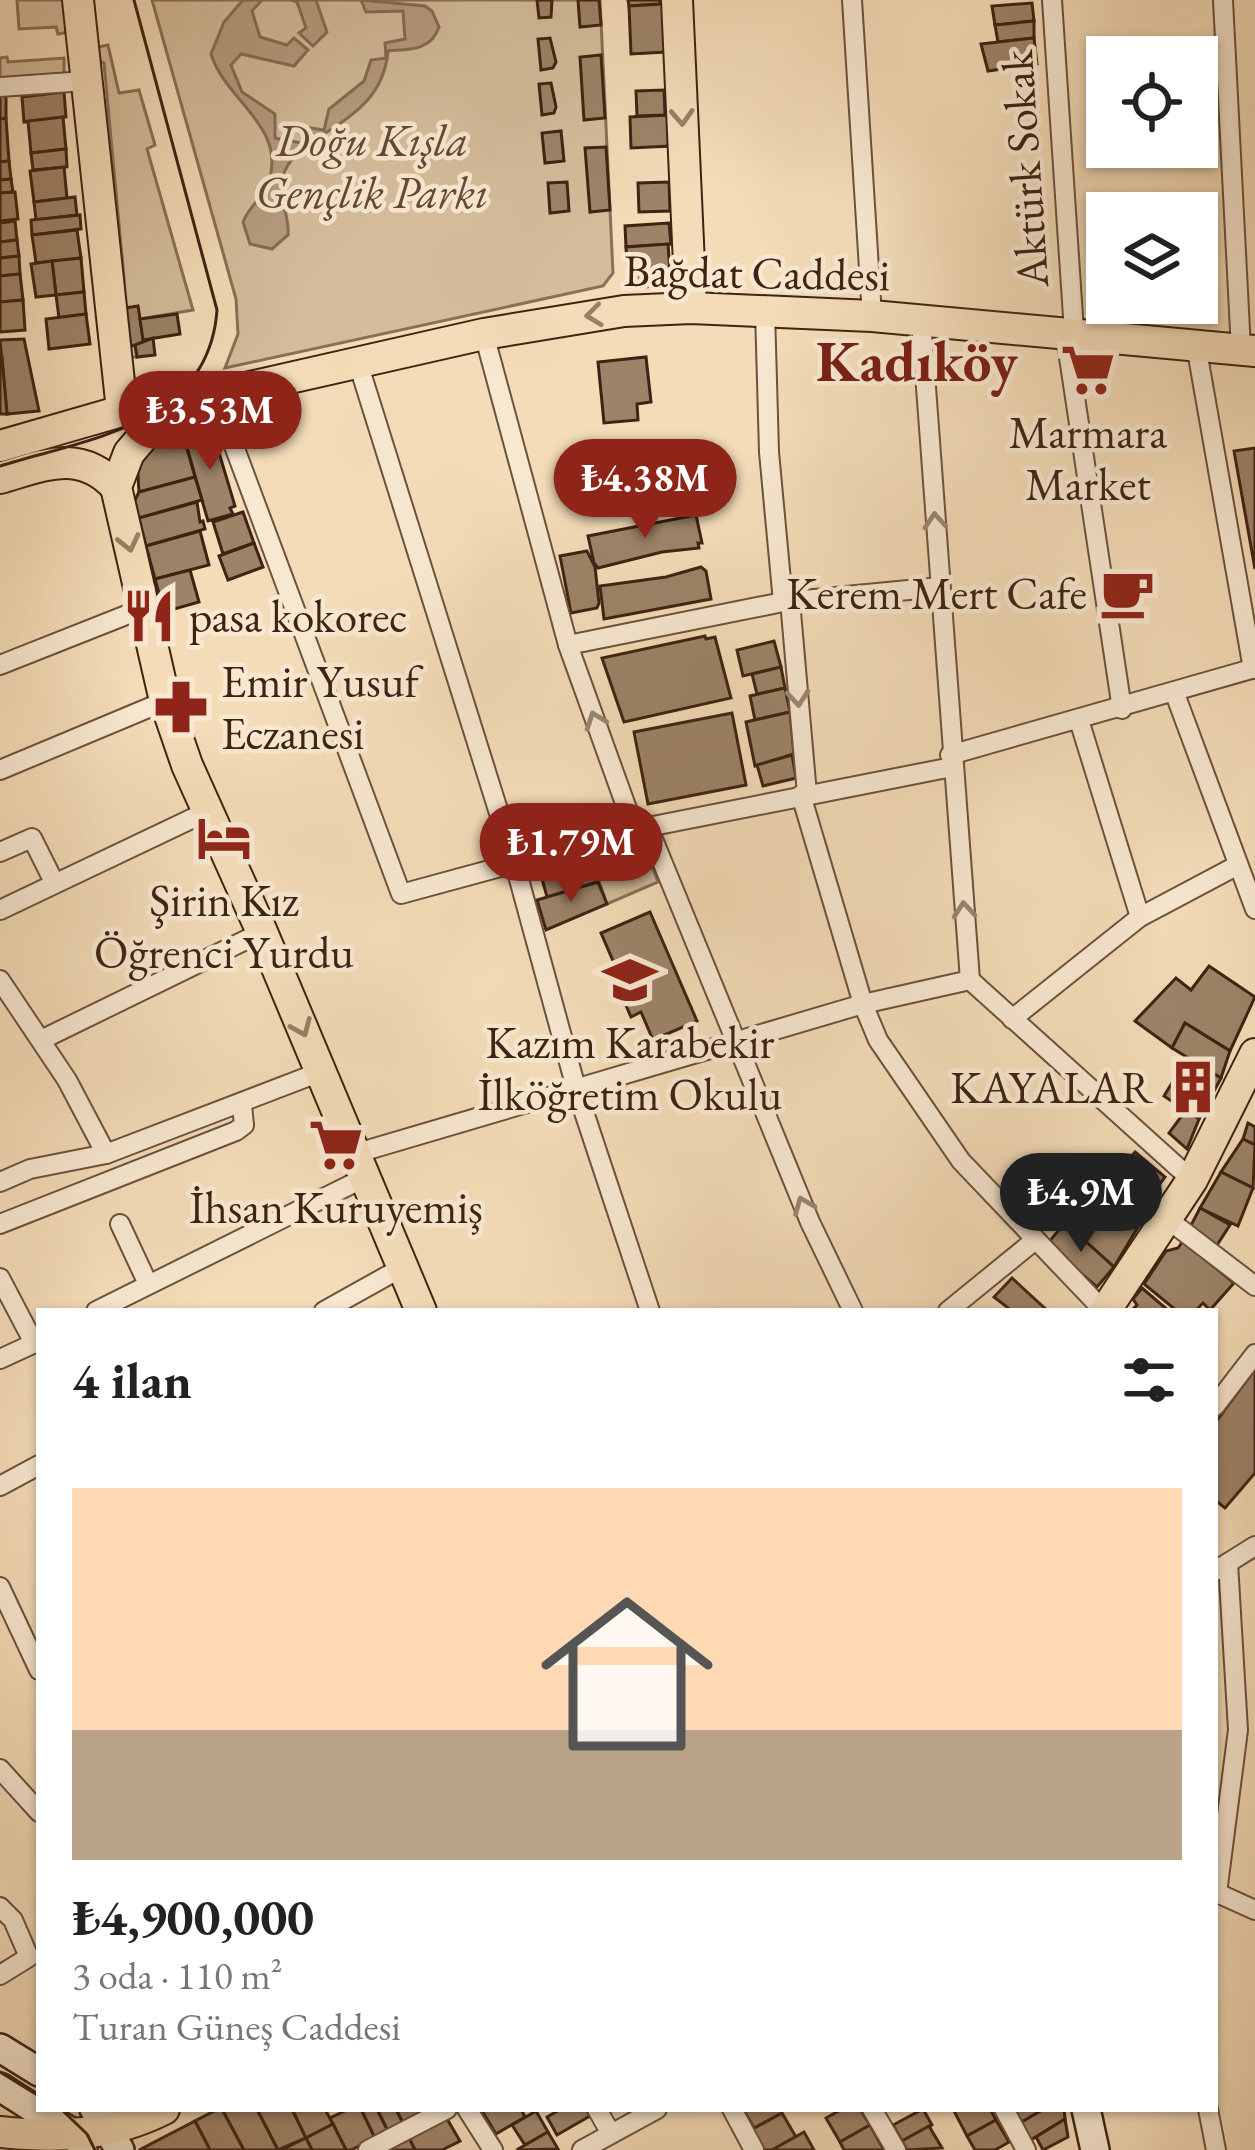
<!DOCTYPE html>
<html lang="tr">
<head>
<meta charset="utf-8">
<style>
  :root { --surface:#fff; --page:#f6f6f6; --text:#222; --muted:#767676; --line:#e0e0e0; --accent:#8f2418 }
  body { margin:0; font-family:"EB Garamond",serif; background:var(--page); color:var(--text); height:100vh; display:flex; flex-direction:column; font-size:45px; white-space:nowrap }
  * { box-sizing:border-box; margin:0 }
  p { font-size:39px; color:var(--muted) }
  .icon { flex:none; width:66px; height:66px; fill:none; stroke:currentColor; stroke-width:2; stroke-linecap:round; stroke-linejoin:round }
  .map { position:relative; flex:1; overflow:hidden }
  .sheet { position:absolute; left:36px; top:1308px; width:1182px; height:804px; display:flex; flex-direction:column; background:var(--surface); border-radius:0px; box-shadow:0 3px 9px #0004 }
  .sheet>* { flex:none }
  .fabs { position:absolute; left:1086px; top:36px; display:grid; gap:24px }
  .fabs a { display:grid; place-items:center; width:132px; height:132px; border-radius:0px; background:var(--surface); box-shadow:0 3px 9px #0004; font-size:60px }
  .price { position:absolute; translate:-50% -102px; padding:0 27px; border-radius:42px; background:var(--accent); color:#fff; font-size:39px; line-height:78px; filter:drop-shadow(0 3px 6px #0008) }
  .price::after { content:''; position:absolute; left:50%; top:72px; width:36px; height:27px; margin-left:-18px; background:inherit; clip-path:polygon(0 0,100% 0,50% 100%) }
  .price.selected { background:#222; color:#fff }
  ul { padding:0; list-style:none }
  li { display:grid; align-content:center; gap:24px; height:636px; padding:0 36px }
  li+li { border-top:3px solid var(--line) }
  li span { display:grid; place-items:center; height:372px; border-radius:0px; color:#555 }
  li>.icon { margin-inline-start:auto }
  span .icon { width:216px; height:216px; fill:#fffc; stroke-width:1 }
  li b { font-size:51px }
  h2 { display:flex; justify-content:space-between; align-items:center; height:144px; padding:0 36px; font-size:51px }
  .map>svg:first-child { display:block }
</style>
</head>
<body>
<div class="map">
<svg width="1255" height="2150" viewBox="0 0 1255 2150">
  <rect width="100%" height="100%" fill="#f4dcb8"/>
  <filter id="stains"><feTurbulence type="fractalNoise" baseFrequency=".00167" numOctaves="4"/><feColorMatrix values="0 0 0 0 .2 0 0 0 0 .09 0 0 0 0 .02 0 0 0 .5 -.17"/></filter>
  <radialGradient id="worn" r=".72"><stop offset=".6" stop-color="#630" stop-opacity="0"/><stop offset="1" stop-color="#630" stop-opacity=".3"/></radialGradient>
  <g fill="#d5bd9c" stroke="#8a7057" stroke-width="3">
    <path d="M17 0H66L69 32 58 34 56 27 19 29Z"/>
    <path d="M152 0H600L613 273 603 286 225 368 238 334 236 299Z"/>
    <path d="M108 45 119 93 139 90 155 145 147 149 193 310 140 319 126 308 131 345H135L137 357H126L124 278 104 63 94 59V48Z"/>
    <path d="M7 57 8 62 64 58V75L0 78V58Z"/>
    <path d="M642 841 658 882 607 904 590 855Z"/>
  </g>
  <g fill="#b69d80" stroke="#866c54" stroke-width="3">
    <path d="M243 0H262L252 11 260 37 287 45 294 38 308 50 294 66 241 54 231 65 242 92 275 114V138L301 143 304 127 324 130 329 109 364 81 371 60 386 58 385 43 405 39 403 11 366 12 361 0 425 6 432 11 439 27C431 51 409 49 388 51 381 129 294 129 282 179 278 198 290 216 288 235L272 249 250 244 243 222C249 206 264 197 269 181 286 125 226 102 211 54L224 22Z"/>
    <path d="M292 0H316L327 32 313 46 299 33 306 28 297 2Z"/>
  </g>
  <g fill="#9d8368" stroke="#3e2312" stroke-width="3">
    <path d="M537 0H552L551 17 539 18Z"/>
    <path d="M578 0H599L601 25 580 27Z"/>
    <path d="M628 0H660V4L629 6Z"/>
    <path d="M1032 3 1034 21 995 25 992 6Z"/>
    <path d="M664 4 666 52 631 54 629 6Z"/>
    <path d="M1034 21V38L998 42 995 25Z"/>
    <path d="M550 38 556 62 553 68 541 70 538 39Z"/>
    <path d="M1034 38 1037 64 988 71 981 44Z"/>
    <path d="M601 55 605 118 584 120 580 57Z"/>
    <path d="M551 83 556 107 554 113 542 115 539 84Z"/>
    <path d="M664 90 665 115 637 116 636 91Z"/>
    <path d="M64 92 66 117 24 122 22 97Z"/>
    <path d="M0 96H6V118L0 119Z"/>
    <path d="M669 115 671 146 631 148 630 117Z"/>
    <path d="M63 117 66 149 31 153 28 121Z"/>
    <path d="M6 118 9 161 0 162V119Z"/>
    <path d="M561 131 564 161 545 163 542 133Z"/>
    <path d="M606 147 610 210 590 212 585 148Z"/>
    <path d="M66 149 67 167 33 170 31 153Z"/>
    <path d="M9 161 11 179 0 180V162Z"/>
    <path d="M64 167 67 198 34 202 30 171Z"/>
    <path d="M11 179 13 192 0 193V180Z"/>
    <path d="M567 182 569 211 550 213 548 183Z"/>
    <path d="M669 182 670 211 639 212 638 183Z"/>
    <path d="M15 192 18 219 0 221V193Z"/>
    <path d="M75 197 77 215 36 220 34 202Z"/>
    <path d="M80 215 81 229 32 235 31 220Z"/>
    <path d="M15 221 17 240 0 242V223Z"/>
    <path d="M669 223 671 244 626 247 625 226Z"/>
    <path d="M77 230 81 258 36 263 32 235Z"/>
    <path d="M17 240 19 256 0 258V242Z"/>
    <path d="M668 244 671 285 628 288 626 247Z"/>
    <path d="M19 256 20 274 0 276V258Z"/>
    <path d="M81 258 84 292 56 295 52 261Z"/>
    <path d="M52 261 56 295 36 297 31 264Z"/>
    <path d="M20 274 23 300 0 302V276Z"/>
    <path d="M84 292 86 314 59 318 56 295Z"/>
    <path d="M23 300 25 330 0 332V302Z"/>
    <path d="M138 306 144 344 131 346 125 308Z"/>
    <path d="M86 314 90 344 49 349 46 319Z"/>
    <path d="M177 314 180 334 143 340 140 319Z"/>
    <path d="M153 338 155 355 137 357 135 345Z"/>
    <path d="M24 339 39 411 7 414 0 340Z"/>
    <path d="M0 357H2L7 414H0Z"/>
    <path d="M646 357 651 402 637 404 638 420 604 423 598 362Z"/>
    <path d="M211 426 235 506 230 508 233 514 208 521 183 434Z"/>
    <path d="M183 434 195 477 139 492 137 460 146 447Z"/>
    <path d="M1255 448V569L1234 451Z"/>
    <path d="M195 477 202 500 139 518 134 502 139 492Z"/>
    <path d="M197 502 200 522 203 521 205 529 146 546 139 518Z"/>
    <path d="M243 512 254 543 223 554 213 522Z"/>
    <path d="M696 515 702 543H698L699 548 662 552 598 568 594 563 588 536Z"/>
    <path d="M200 531 209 565 155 579 146 546Z"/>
    <path d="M254 543 263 567 228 580 219 556Z"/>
    <path d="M587 551 595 567 599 603 597 608 571 613 560 556Z"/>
    <path d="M701 567 706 571 711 599 604 619 600 586 666 577Z"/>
    <path d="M190 570 199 602 164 612 155 579Z"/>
    <path d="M705 636 706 639 715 637 731 698 624 722 602 658Z"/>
    <path d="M774 641 781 667 743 676 737 650Z"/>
    <path d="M781 667 785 688 757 694 752 674Z"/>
    <path d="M785 688 790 712 755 720 750 696Z"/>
    <path d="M790 712 794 754 755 766 746 722Z"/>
    <path d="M732 713 746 785 648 804 634 732Z"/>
    <path d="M792 755 796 778 763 786 757 765Z"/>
    <path d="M590 855 598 882 547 897 539 868Z"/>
    <path d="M598 882 607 904 546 930 537 900Z"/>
    <path d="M650 912 697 1021 653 1040 641 1012 631 1017 622 996 632 992 625 975 620 977 601 933Z"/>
    <path d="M1209 966 1255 997 1230 1051 1185 1023 1172 1048 1135 1021 1176 978 1191 990Z"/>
    <path d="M1185 1023 1230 1051 1221 1078 1172 1048Z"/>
    <path d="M1187 1058 1221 1078 1199 1119 1164 1096Z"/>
    <path d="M1186 1110 1199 1119 1187 1149 1169 1133Z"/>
    <path d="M1248 1123 1255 1127V1145L1243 1139Z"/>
    <path d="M1243 1139 1255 1145 1253 1188 1221 1172Z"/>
    <path d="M1135 1152 1165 1177 1153 1193 1122 1167Z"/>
    <path d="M1125 1171 1157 1198 1141 1222 1100 1191Z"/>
    <path d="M1221 1172 1253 1188 1238 1226 1200 1208Z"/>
    <path d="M1089 1183 1141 1222 1114 1267 1065 1223Z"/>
    <path d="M1200 1208 1230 1225 1215 1248 1189 1229Z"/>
    <path d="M1065 1223 1114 1267 1097 1287 1047 1244Z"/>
    <path d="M1183 1241 1234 1283 1210 1310 1203 1303 1195 1311H1177L1144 1284 1166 1251 1178 1248Z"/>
    <path d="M1012 1278 1038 1302 1048 1311H1012L994 1297Z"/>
    <path d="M1142 1288 1169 1311H1131L1137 1305 1133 1299Z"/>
    <path d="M1255 1369V1473L1225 1508 1215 1500V1423Z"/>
    <path d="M218 2109H222L244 2150H210L195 2121Z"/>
    <path d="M222 2109H257L278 2150H244Z"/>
    <path d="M257 2109H292L306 2138 278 2150Z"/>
    <path d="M292 2109H325L333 2124 306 2138Z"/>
    <path d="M349 2109H361L375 2138 351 2150H346L330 2118Z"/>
    <path d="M361 2109H377L388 2131 375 2138Z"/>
    <path d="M377 2109H396L403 2123 388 2131Z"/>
    <path d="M396 2109H431L403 2123Z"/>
    <path d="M481 2109H521L525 2117 496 2134Z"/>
    <path d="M561 2109H586L590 2116 557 2135 547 2117Z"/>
    <path d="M743 2109H780L782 2113 754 2128Z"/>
    <path d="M842 2109H860L870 2125 840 2142 826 2118Z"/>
    <path d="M923 2109 932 2125 902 2141 893 2125Z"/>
    <path d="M958 2109H990L996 2120 967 2136 954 2111Z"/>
    <path d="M1012 2109H1044L1020 2123Z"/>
    <path d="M1044 2109H1064L1065 2119 1029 2141 1020 2123Z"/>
    <path d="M536 2111 548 2132 525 2145 512 2125Z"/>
    <path d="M782 2113 796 2137 772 2150H762L751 2130Z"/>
    <path d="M446 2117 460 2141 442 2150H415L408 2136Z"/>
    <path d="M1065 2119 1068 2137 1043 2150 1036 2137Z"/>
    <path d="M996 2120 1009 2142 995 2150H975L967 2136Z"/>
    <path d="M195 2121 210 2150H139Z"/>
    <path d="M333 2124 346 2150H312L306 2138Z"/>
    <path d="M870 2125 884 2150H844L840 2142Z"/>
    <path d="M929 2126 942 2148 907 2150 902 2141Z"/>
    <path d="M548 2132 558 2149 519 2150 518 2149Z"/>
    <path d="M804 2132 814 2150H772Z"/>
    <path d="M408 2136 415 2150H380Z"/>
    <path d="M306 2138 312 2150H281Z"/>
  </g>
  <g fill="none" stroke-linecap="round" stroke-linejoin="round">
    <defs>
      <g id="street">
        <path d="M852 0 872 316"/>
        <path d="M1052 0 1074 332"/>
        <path d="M1223 0 1241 350"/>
        <path d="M0 87 85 81"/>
        <path d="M765 311 769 452 783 602"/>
        <path d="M921 320 970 980 1192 1180"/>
        <path d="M1065 331 1122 709"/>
        <path d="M484 334 568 645 635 831"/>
        <path d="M1196 345 1253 669"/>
        <path d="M358 363 514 861 576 1088 650 1311"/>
        <path d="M215 395 401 894 648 827 952 767"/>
        <path d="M790 601 807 794"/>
        <path d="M568 645 783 602 940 587"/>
        <path d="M0 665 144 608"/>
        <path d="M1175 694 1255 909"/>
        <path d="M1079 720 1140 917"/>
        <path d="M950 755 1255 668"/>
        <path d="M0 770 165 701"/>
        <path d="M801 795 863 1004 878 1040 961 1161 1104 1311"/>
        <path d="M648 827 810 1222 853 1311"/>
        <path d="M0 852 32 838 54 882"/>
        <path d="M0 910 208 811"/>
        <path d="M0 980 67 1080 106 1154"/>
        <path d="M1012 1019 1140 917 1238 865"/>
        <path d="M41 1040 262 932"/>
        <path d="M354 1154 863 1004 970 980"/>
        <path d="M0 1182 30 1169 106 1154 320 1072"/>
        <path d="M1166 1218 1255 1286"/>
        <path d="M0 1224 236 1131 244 1125 242 1105"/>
        <path d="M120 1224 148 1284"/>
        <path d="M0 1278 34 1343"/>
        <path d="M96 1311 364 1178"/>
        <path d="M324 1311 403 1267"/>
        <path d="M948 1311 1034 1241"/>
        <path d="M0 1359 39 1341"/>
        <path d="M1215 1406 1255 1354"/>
        <path d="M0 1486 39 1465"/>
        <path d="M1215 1571 1255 1546"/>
        <path d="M0 1587 39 1670"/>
        <path d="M0 1769 39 1812"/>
        <path d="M1215 1892 1255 1910"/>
        <path d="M1217 1893 1238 1730 1228 1563"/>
        <path d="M0 1907 13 1920 29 1957 0 1975"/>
        <path d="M467 2109 493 2150"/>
        <path d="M597 2109 611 2134"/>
        <path d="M732 2109 754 2150"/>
        <path d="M872 2109 896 2150"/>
        <path d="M1004 2109 1026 2150"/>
        <path d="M1208 2109 1216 2150"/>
        <path d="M368 2150 447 2109"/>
        <path d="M582 2150 657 2109"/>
      </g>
      <g id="secondary">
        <path d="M0 2048 39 2072"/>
        <path d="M0 2087 77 2136 83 2150"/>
        <path d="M94 2109 120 2150"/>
        <path d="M1086 2109 1095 2150"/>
      </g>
      <g id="primary">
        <path d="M78 0 122 410"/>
        <path d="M677 0 691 308"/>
        <path d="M192 403 152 426 129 453 116 487 165 701 187 765 262 932 421 1311"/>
        <path d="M0 446 163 399 215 395 484 334 624 311 691 308 872 316 1255 351"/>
        <path d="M0 478C45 465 80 448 116 487"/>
        <path d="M1105 1311 1192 1180 1255 1054"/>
        <path d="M0 2132C59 2138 110 2136 164 2109"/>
      </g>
    </defs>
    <use href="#street" stroke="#6c513c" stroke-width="22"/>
    <use href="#secondary" stroke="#3e2312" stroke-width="32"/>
    <use href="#primary" stroke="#3e2312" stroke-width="34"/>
    <use href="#street" stroke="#f8e8d1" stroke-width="18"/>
    <use href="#secondary" stroke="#f8e8d1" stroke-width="27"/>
    <use href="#primary" stroke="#f4dcb8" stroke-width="30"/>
    <g stroke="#3e2312" stroke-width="3">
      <path d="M0 466C90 438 209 425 217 310L134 0"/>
      <path d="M0 2072 39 2096"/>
      <path d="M61 2109 87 2134 95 2150"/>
    </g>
  </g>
  <defs><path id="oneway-chevron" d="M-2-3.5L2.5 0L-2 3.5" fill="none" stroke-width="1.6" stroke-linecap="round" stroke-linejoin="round" transform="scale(3)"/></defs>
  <g stroke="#998065">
    <use href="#oneway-chevron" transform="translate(682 117) rotate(87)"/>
    <use href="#oneway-chevron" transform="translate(594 315) rotate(173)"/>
    <use href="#oneway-chevron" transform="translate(129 543) rotate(77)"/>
    <use href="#oneway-chevron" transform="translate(302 1028) rotate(67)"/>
  </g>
  <g stroke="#9b8672">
    <use href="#oneway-chevron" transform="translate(935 521) rotate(-94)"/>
    <use href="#oneway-chevron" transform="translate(798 698) rotate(85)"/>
    <use href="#oneway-chevron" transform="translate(595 720) rotate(-110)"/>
    <use href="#oneway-chevron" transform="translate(964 910) rotate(-95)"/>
    <use href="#oneway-chevron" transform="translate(803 1205) rotate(-112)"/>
  </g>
  <defs>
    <symbol id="supermarket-bare" viewBox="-9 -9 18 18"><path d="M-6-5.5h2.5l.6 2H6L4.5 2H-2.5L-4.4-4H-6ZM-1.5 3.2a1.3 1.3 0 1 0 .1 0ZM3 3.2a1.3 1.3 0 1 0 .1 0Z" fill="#8f2418" stroke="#f8e8d1" stroke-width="2.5" paint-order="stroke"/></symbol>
    <symbol id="cafe-bare" viewBox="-9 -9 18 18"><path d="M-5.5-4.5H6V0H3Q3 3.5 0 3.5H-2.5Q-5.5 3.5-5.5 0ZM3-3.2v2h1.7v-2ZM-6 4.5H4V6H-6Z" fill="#8f2418" stroke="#f8e8d1" stroke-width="2.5" paint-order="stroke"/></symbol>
    <symbol id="restaurant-bare" viewBox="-9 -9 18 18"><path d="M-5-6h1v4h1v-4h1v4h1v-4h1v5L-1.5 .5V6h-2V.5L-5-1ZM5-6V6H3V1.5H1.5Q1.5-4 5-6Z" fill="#8f2418" stroke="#f8e8d1" stroke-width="2.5" paint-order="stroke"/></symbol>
    <symbol id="pharmacy-bare" viewBox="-9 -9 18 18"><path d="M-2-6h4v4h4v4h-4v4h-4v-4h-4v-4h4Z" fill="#8f2418" stroke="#f8e8d1" stroke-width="2.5" paint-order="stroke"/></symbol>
    <symbol id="hotel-bare" viewBox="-9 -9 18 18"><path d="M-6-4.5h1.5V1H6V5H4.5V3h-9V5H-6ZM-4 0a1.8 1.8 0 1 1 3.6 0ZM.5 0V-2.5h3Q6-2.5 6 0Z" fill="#8f2418" stroke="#f8e8d1" stroke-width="2.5" paint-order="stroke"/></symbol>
    <symbol id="school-bare" viewBox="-9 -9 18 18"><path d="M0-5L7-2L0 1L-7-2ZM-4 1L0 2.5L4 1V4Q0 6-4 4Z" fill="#8f2418" stroke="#f8e8d1" stroke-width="2.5" paint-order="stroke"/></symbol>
    <symbol id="building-bare" viewBox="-9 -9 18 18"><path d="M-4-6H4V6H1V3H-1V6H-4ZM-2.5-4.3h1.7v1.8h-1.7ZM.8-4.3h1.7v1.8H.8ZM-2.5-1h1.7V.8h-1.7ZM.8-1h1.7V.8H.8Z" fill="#8f2418" stroke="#f8e8d1" stroke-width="2.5" paint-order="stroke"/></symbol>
  </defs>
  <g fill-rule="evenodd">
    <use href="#supermarket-bare" x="1050" y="332" width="76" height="76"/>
    <use href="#cafe-bare" x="1089" y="555" width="76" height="76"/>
    <use href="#restaurant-bare" x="111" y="578" width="76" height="76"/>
    <use href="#pharmacy-bare" x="143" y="669" width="76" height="76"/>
    <use href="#hotel-bare" x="186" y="800" width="76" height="76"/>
    <use href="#school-bare" x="592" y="942" width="76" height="76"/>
    <use href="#building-bare" x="1155" y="1049" width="76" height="76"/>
    <use href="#supermarket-bare" x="298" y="1107" width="76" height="76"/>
  </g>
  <g text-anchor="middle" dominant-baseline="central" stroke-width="9" stroke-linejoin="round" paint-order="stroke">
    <g font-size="45" font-style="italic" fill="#644a34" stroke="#f8e8d1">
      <text x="372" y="140">Doğu Kışla<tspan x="372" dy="52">Gençlik Parkı</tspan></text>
    </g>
    <g font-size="45" fill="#3e2312" stroke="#f8e8d1">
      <text transform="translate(1024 169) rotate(-94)">Aktürk Sokak</text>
      <text transform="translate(757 272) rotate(1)">Bağdat Caddesi</text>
    </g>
    <g font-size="45" fill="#3e2312" stroke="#f8e8d1">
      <text x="1088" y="432">Marmara<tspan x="1088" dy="52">Market</tspan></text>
      <text x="1087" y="593" text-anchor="end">Kerem Mert Cafe</text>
      <text x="189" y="616" text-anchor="start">pasa kokorec</text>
      <text x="221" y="681" text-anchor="start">Emir Yusuf<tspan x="221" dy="52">Eczanesi</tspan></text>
      <text x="224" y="900">Şirin Kız<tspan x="224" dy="52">Öğrenci Yurdu</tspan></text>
      <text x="630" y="1042">Kazım Karabekir<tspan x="630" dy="52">İlköğretim Okulu</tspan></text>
      <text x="1153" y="1087" text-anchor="end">KAYALAR</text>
      <text x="336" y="1207">İhsan Kuruyemiş</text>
    </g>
    <g font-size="57" font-weight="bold" fill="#7a1f14" stroke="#f8e8d1">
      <text x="917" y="361">Kadıköy</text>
    </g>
  </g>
  <rect width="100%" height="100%" filter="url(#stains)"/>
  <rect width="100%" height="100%" fill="url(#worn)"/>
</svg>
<div class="fabs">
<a><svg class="icon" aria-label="locate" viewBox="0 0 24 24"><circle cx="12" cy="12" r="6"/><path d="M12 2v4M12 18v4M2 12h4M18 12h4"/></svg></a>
<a><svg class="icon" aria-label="layers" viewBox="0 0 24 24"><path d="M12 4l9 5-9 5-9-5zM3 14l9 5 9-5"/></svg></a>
</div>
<b class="price" style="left:210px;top:473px">₺3.53M</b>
<b class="price" style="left:645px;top:541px">₺4.38M</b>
<b class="price" style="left:571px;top:905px">₺1.79M</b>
<b class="price selected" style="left:1081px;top:1255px">₺4.9M</b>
<section class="sheet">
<h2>4 ilan<svg class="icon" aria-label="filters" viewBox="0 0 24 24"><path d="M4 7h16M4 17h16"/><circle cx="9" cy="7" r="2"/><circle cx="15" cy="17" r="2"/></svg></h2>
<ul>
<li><span style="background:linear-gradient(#ffd9b3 65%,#b9a48a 0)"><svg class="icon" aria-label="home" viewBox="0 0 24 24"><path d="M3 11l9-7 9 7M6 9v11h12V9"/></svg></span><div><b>₺4,900,000</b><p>3 oda · 110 m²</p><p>Turan Güneş Caddesi</p></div></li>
</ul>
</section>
</div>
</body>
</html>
